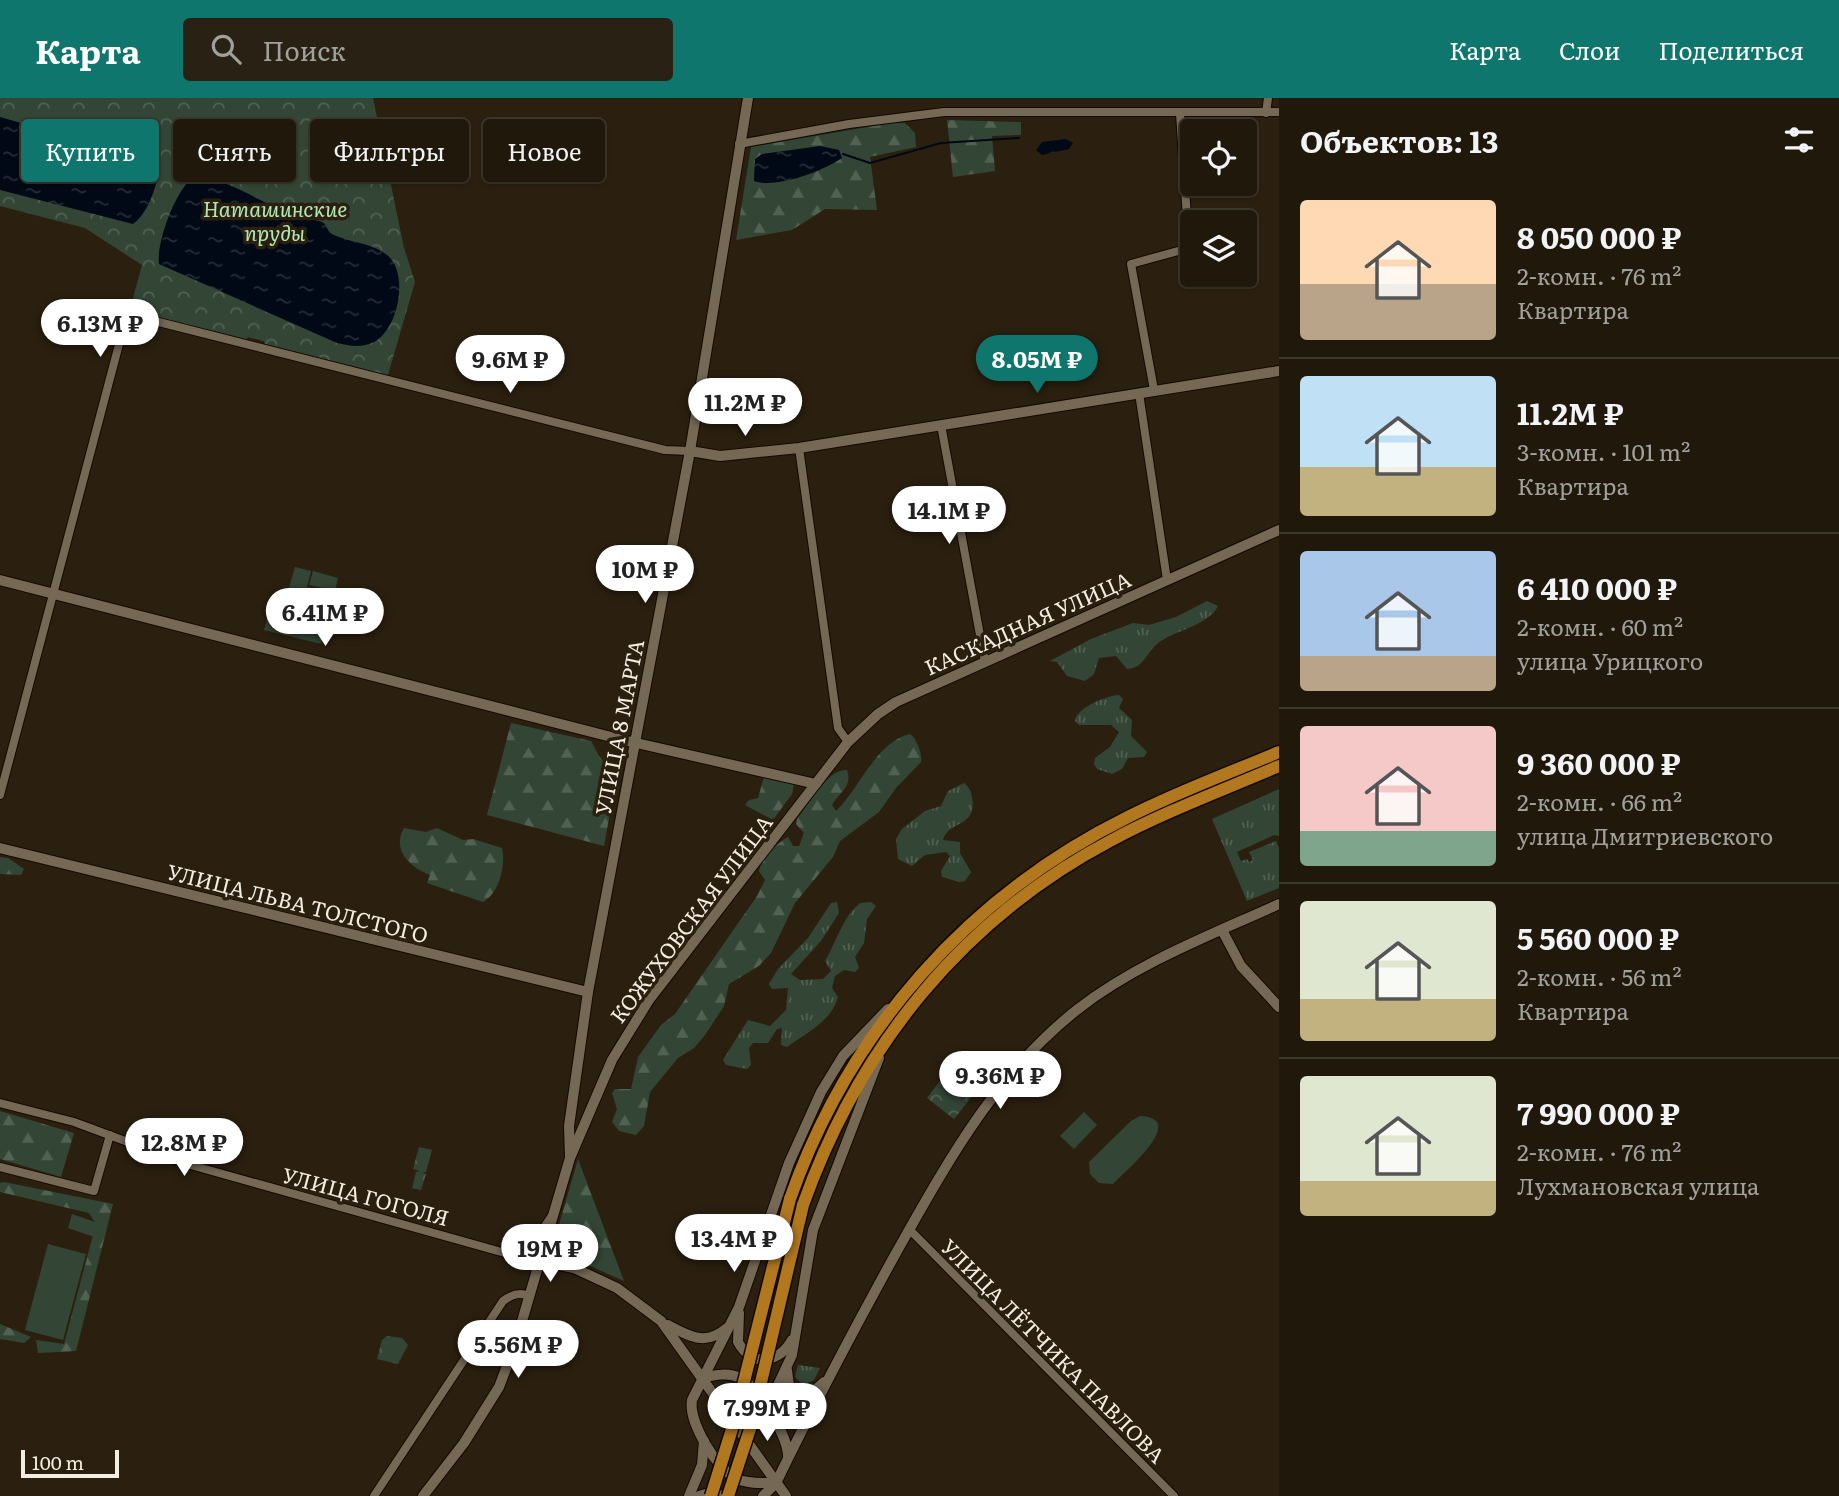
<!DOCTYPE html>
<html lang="ru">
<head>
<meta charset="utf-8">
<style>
  :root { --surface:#20180b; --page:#282114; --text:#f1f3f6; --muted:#a2a09d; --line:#3d372c; --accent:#0f766e }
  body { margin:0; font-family:Literata,serif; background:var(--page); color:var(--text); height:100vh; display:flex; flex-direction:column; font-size:26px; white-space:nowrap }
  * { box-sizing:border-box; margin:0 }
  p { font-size:23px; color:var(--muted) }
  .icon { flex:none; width:38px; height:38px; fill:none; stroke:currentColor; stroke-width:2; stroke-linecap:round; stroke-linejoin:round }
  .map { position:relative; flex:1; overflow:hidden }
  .panel { display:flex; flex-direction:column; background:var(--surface); width:560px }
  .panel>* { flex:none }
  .guide { position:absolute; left:21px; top:21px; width:665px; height:63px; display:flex; gap:14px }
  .fabs { position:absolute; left:1180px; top:21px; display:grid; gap:14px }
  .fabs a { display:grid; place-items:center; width:77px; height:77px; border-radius:7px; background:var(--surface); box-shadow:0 2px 5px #0004,0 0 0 2px var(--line); font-size:35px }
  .scale { position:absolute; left:21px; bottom:18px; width:98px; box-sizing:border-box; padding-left:7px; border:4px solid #f4ede2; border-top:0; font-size:19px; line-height:24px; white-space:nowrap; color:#f4ede2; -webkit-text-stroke:5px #2b200f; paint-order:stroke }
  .price { position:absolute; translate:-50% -60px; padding:0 16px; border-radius:24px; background:#fff; color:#222; font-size:23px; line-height:46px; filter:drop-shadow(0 2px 4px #0008) }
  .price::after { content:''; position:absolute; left:50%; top:42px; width:21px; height:16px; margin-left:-10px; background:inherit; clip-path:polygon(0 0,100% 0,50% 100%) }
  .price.current { background:var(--accent); color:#fff }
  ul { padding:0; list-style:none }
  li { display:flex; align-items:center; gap:21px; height:175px; padding:0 21px }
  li+li { border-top:2px solid var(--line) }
  li span { display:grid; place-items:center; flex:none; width:196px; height:140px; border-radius:7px; color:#555 }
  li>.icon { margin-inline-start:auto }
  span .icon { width:84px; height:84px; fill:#fffc; stroke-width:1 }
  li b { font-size:30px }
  h2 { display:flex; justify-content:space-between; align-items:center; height:84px; padding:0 21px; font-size:30px }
  .tag { padding:0 24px; border-radius:7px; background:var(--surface); box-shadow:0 2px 5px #0004,0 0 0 2px var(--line); font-size:24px; line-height:63px }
  .tag.current { background:var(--accent); color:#fff }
  header { display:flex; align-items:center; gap:42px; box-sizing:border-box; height:98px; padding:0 35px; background:var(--accent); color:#fff }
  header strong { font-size:33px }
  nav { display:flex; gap:38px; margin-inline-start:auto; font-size:24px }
  .search { width:490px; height:63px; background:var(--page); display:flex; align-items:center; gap:18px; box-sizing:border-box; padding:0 24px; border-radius:7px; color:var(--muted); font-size:26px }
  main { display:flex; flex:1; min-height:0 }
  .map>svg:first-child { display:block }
</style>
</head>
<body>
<header>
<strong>Карта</strong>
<div class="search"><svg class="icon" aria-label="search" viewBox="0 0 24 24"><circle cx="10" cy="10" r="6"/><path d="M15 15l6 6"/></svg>Поиск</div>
<nav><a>Карта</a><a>Слои</a><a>Поделиться</a></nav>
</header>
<main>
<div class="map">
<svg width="1279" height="1398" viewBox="0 0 1279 1398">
  <defs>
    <pattern id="grass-tufts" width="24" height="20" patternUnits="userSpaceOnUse" patternTransform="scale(1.75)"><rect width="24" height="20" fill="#334635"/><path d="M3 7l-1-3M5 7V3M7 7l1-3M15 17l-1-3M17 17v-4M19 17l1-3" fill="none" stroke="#516152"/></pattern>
    <pattern id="forest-firs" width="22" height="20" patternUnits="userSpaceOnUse" patternTransform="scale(1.75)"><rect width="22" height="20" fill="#334635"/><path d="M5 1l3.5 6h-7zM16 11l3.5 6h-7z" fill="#516152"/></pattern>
    <pattern id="park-crowns" width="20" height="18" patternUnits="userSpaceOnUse" patternTransform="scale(1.75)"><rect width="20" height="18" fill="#334635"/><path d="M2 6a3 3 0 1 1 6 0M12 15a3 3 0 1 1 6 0" fill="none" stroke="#516152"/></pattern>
    <pattern id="water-ripples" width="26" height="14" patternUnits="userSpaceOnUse" patternTransform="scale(1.75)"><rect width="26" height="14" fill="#000915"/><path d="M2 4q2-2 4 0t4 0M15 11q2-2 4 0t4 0" fill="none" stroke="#262d37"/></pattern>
  </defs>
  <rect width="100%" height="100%" fill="#2b200f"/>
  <g fill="url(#grass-tufts)">
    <path d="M1207 503 1218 508C1208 527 1178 532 1161 543 1147 552 1145 570 1127 571L1116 558 1099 560 1094 576 1085 583 1067 578 1057 564 1050 563 1091 541 1133 525 1149 527 1176 519Z"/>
    <path d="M1119 597 1123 601 1119 610 1132 622 1131 638 1147 654 1144 659 1128 660 1122 671 1112 676 1097 671 1094 666 1095 660 1110 649 1119 634 1111 627H1079L1075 623C1077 609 1106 598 1119 597Z"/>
    <path d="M964 685C969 689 971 693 972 699 978 730 948 722 943 742L960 744V755L971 774 965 783 959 784 942 779 941 773 950 758 946 754 925 757 912 768 898 761 896 741 902 731 925 713 941 708 948 693Z"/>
    <path d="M1279 691V738L1274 737 1237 754 1241 763 1247 761 1249 764 1253 762 1249 754 1276 743 1279 750V790L1247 803 1212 721Z"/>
    <path d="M837 804 839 815 821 843 791 876 800 882 823 881 831 873 825 863C837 843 842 820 860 805L871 804 876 808 867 821 864 845 855 859 859 870 855 874 844 872 835 878 832 890 838 899C831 924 806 935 787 949L781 947 782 930 777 931 768 945H753L749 950 751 967 747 971 726 967 723 962 748 922 770 928 786 912 788 890 772 891 769 886 778 871 808 840 831 805Z"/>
    <path d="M798 1267 820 1270 814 1282 803 1287 795 1279Z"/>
  </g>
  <g fill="url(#forest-firs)">
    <path d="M947 22 1021 24V37L992 38 995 73 953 79Z"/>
    <path d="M891 25H905L915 35 916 49 870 59 877 112 825 111 792 132 736 142 751 49Z"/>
    <path d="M511 625 591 643 599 658 617 676 604 748 487 717Z"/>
    <path d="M910 636C916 639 923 658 921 664L896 690 879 714 840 743 833 759 795 805 771 855 759 868 729 886 724 908 705 937 694 950 678 960 650 994 644 1028 636 1037 619 1033 612 1024 617 1011 612 995 615 991H631L638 959 661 927 675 916 757 798 765 782 759 773C762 759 776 746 788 739L793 748H799L804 735 796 726 797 721C809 706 828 670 847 672 853 689 839 694 832 707L836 713C860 690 876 644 910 636Z"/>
    <path d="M764 679 794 686 792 696 773 722 745 707 749 702 758 700Z"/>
    <path d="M404 730 426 734 437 730 463 742 473 741 502 750C506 767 499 796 483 804L427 785 430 777C411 770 391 752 404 730Z"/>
    <path d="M0 759 8 760 24 771 21 777 0 776Z"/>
    <path d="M0 1013 74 1035 61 1079 0 1061Z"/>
    <path d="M578 1061 624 1183 552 1151Z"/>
    <path d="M4 1084 113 1106 76 1253 38 1255 36 1242 64 1246 96 1126 89 1115 0 1094V1085Z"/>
    <path d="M0 1226 31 1239 24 1245 0 1241Z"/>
  </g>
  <g fill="url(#park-crowns)">
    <path d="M0 0H373L404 150 415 184 387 280 265 249 264 243 248 239 244 244 129 215 142 167 85 130 0 108Z"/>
    <path d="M958 959 986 981 954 1021 927 1000Z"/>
    <path d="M419 1049 432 1052 426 1074 422 1075 426 1076 421 1092 412 1090 416 1074 420 1073 413 1071Z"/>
    <path d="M387 1238 402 1240 408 1247 398 1266 377 1261 382 1242Z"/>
  </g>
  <g fill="#334635">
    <path d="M295 469 311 473 303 505 286 500Z"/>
    <path d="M313 473 338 480 335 493 309 487Z"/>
    <path d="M308 489 331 495 327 508 305 502Z"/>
    <path d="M273 499 329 514 321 546 264 532Z"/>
    <path d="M1084 1014 1097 1027 1074 1051 1060 1038Z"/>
    <path d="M1140 1018C1190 1020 1123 1075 1113 1086L1099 1085 1090 1076 1089 1064 1131 1023Z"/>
    <path d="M72 1116 98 1125 94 1139 68 1130Z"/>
    <path d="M48 1146 86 1156 63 1242 25 1232Z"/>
  </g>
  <g fill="url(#water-ripples)">
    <path d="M0 19 35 29 115 63 153 71 158 78C154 95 147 116 133 126L0 92Z"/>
    <path d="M1066 41 1073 45 1069 51 1042 57 1036 52 1042 44Z"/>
    <path d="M820 48 839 52 842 60C823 73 776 91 754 83L755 61 762 56Z"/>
    <path d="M197 76C232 84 262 105 296 118 304 121 315 121 322 124 327 126 327 133 332 136 349 145 378 145 391 161 408 182 397 232 374 244 362 250 349 248 337 245L159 166C156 144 177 87 197 76Z"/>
  </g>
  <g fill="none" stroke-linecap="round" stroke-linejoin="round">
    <path stroke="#000915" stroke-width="2" d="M843 56 870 65 941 45 1019 40"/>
    <defs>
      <g id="minor">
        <path d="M1266 15 1268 0"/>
        <path d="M739 46 849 26 944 14H1279"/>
        <path d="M1154 292 1131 166 1189 150 1180 15"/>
        <path d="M1139 295 1167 482"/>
        <path d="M941 327 985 564"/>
        <path d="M799 350 838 630 848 644"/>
        <path d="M0 697 127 216 665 352 690 353"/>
        <path d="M0 1005 74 1024 187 1066 523 1160"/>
        <path d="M0 1069 94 1093 110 1037"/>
        <path d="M909 1131 1174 1398"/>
        <path d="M516 1157 537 1140 551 1119"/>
        <path d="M374 1398 503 1203C511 1197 521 1193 530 1199"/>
      </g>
      <g id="tertiary">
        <path d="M690 353 720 358 799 350 1279 273"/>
        <path d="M0 482 619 641 816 686"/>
        <path d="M0 750 588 894"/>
        <path d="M1222 832 1241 868 1279 909"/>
        <path d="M570 1059 569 1028 588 894 690 353 748 0"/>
        <path d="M523 1160 574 1170 617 1190 661 1223 786 1398"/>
        <path d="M739 1215 738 1244C752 1270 779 1265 792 1242"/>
        <path d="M668 1227C690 1239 706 1248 727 1230"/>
        <path d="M787 1272 789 1288C802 1301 812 1296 824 1284"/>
        <path d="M702 1280C715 1277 728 1274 740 1280 759 1289 788 1338 788 1358"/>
        <path d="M774 1321 771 1302 792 1257 813 1132 879 960"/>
        <path d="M776 1385C763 1385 749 1386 737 1381 717 1372 688 1324 692 1302L739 1209 789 1065 821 994 843 958 888 911"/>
        <path d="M423 1398 464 1345 499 1289 515 1247 570 1060 612 962 649 902 848 644 878 616 896 604 1279 432"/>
        <path d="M689 1398 702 1367 704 1343"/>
        <path d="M699 1398 709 1395 723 1398"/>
        <path d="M763 1398 776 1385C814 1307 854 1231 896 1155 947 1065 995 976 1078 911 1137 865 1211 837 1279 806"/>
      </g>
      <g id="trunk">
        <path d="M790 1101C849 933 968 798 1128 719 1177 694 1229 675 1279 654"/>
        <path d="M803 1107C859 950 961 822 1110 743 1164 714 1223 692 1279 668"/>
      </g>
    </defs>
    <use href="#minor" stroke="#130900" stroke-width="10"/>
    <use href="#tertiary" stroke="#130900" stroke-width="12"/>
    <use href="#trunk" stroke="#130900" stroke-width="15"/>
    <use href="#minor" stroke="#756956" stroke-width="8"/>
    <use href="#tertiary" stroke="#756956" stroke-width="10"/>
    <use href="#trunk" stroke="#b27820" stroke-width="12"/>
    <defs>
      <g id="trunk-bridge">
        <path d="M711 1398 732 1331 790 1101"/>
        <path d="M728 1398 750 1331 803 1107"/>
      </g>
    </defs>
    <use href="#trunk-bridge" stroke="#130900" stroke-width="15" stroke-linecap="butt"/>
    <use href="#trunk-bridge" stroke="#b27820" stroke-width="12"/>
  </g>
  <g text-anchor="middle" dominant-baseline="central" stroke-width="7" stroke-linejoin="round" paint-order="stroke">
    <g font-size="21" font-style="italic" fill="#afe8b5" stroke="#2b200f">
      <text x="275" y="109">Наташинские<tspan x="275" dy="24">пруды</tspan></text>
    </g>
    <g font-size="21" fill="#f4ede2" stroke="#2b200f">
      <text transform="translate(1027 524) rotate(-24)">КАСКАДНАЯ УЛИЦА</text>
      <text transform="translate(618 629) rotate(-79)">УЛИЦА 8 МАРТА</text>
      <text transform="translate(298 804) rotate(14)">УЛИЦА ЛЬВА ТОЛСТОГО</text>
      <text transform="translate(690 820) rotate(-53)">КОЖУХОВСКАЯ УЛИЦА</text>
      <text transform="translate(366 1097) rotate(15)">УЛИЦА ГОГОЛЯ</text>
      <text transform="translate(1054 1252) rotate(45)">УЛИЦА ЛЁТЧИКА ПАВЛОВА</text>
    </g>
  </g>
</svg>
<div class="fabs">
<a><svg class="icon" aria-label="locate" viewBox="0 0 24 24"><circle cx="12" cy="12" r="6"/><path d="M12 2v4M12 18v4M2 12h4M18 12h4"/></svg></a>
<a><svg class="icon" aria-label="layers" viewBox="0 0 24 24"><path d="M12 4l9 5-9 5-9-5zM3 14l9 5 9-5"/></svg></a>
</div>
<div class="scale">100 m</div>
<b class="price" style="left:100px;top:261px">6.13M ₽</b>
<b class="price" style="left:510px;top:297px">9.6M ₽</b>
<b class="price current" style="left:1037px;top:297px">8.05M ₽</b>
<b class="price" style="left:745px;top:340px">11.2M ₽</b>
<b class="price" style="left:949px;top:448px">14.1M ₽</b>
<b class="price" style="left:645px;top:507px">10M ₽</b>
<b class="price" style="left:325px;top:550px">6.41M ₽</b>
<b class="price" style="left:1000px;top:1013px">9.36M ₽</b>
<b class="price" style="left:184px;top:1080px">12.8M ₽</b>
<b class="price" style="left:734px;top:1176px">13.4M ₽</b>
<b class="price" style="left:550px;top:1186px">19M ₽</b>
<b class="price" style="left:518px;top:1282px">5.56M ₽</b>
<b class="price" style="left:767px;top:1345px">7.99M ₽</b>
<div class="guide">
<a class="tag current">Купить</a>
<a class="tag">Снять</a>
<a class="tag">Фильтры</a>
<a class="tag">Новое</a>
</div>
</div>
<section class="panel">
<h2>Объектов: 13<svg class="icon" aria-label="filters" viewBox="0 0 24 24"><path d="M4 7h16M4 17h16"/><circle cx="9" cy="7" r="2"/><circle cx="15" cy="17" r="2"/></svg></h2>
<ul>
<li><span style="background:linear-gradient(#ffd9b3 60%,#b9a48a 0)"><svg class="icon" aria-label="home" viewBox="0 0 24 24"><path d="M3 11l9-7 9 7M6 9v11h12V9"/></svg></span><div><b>8 050 000 ₽</b><p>2-комн. · 76 m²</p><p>Квартира</p></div></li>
<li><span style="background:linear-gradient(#bfe0f5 65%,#c2b280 0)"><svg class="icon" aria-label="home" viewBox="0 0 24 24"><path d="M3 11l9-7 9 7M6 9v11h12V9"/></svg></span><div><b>11.2M ₽</b><p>3-комн. · 101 m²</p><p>Квартира</p></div></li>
<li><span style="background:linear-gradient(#a9c7e8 75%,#b9a48a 0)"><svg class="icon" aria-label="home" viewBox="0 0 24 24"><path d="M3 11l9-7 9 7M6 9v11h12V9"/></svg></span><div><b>6 410 000 ₽</b><p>2-комн. · 60 m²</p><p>улица Урицкого</p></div></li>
<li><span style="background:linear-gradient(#f6c9c9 75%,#7fa58c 0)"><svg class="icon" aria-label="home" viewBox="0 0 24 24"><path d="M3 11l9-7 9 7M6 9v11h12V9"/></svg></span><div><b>9 360 000 ₽</b><p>2-комн. · 66 m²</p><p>улица Дмитриевского</p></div></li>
<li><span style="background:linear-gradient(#dfe7d0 70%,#c2b280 0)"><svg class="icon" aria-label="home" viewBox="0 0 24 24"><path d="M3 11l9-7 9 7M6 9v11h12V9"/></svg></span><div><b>5 560 000 ₽</b><p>2-комн. · 56 m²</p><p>Квартира</p></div></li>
<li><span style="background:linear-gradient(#dfe7d0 75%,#c2b280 0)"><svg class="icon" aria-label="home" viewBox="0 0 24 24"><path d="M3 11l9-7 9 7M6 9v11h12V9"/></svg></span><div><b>7 990 000 ₽</b><p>2-комн. · 76 m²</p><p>Лухмановская улица</p></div></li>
</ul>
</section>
</main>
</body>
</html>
